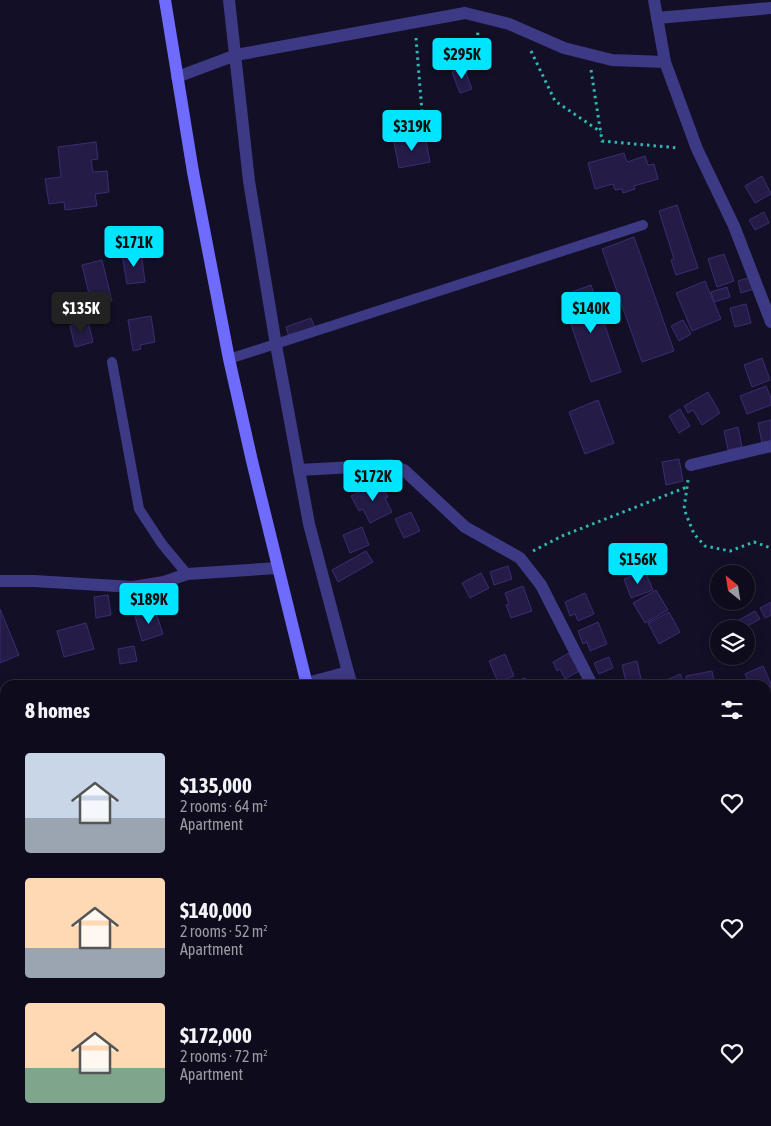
<!DOCTYPE html>
<html lang="en">
<head>
<meta charset="utf-8">
<style>
  :root { --surface:#0e0b1c; --page:#1c1929; --text:#f1f3f6; --muted:#9b9ba3; --line:#2e2b3b; --accent:#00e5ff }
  body { margin:0; font-family:"Asap Condensed",sans-serif; background:var(--page); color:var(--text); height:100vh; display:flex; flex-direction:column; font-size:19px; white-space:nowrap }
  * { box-sizing:border-box; margin:0 }
  p { font-size:16px; color:var(--muted) }
  .icon { flex:none; width:28px; height:28px; fill:none; stroke:currentColor; stroke-width:2; stroke-linecap:round; stroke-linejoin:round }
  .map { position:relative; flex:1; overflow:hidden }
  .details { position:absolute; left:0px; top:680px; width:771px; height:446px; display:flex; flex-direction:column; background:var(--surface); border-radius:15px 15px 0 0; box-shadow:0 2px 12px #0003,0 0 0 1px var(--line) }
  .details>* { flex:none }
  .needle { width:32px; rotate:330deg }
  .tools { position:absolute; left:710px; top:565px; display:grid; gap:10px }
  .tools a { display:grid; place-items:center; width:45px; height:45px; border-radius:50%; background:var(--surface); box-shadow:0 2px 12px #0003,0 0 0 1px var(--line); font-size:25px }
  .price { position:absolute; translate:-50% -42px; padding:0 11px; border-radius:5px; background:var(--accent); color:#111; font-size:16px; line-height:32px; filter:drop-shadow(0 1px 2px #0008) }
  .price::after { content:''; position:absolute; left:50%; top:30px; width:15px; height:11px; margin-left:-8px; background:inherit; clip-path:polygon(0 0,100% 0,50% 100%) }
  .price.selected { background:#222; color:#fff }
  ul { padding:0; list-style:none }
  li { display:flex; align-items:center; gap:15px; height:125px; padding:0 25px }
  li span { display:grid; place-items:center; flex:none; width:140px; height:100px; border-radius:5px; color:#555 }
  li>.icon { margin-inline-start:auto }
  span .icon { width:60px; height:60px; fill:#fffc; stroke-width:1 }
  li b { font-size:21px }
  h2 { display:flex; justify-content:space-between; align-items:center; height:60px; padding:0 25px; font-size:21px }
  .map>svg:first-child { display:block }
</style>
</head>
<body>
<div class="map">
<svg width="771" height="1126" viewBox="0 0 771 1126">
  <rect width="100%" height="100%" fill="#130f26"/>
  <g fill="#241b47" stroke="#3b2d73">
    <path d="M464 68 472 89 460 93 452 72Z"/>
    <path d="M425 136 430 162 399 168 394 142Z"/>
    <path d="M96 142 98 159 91 160 93 172 107 171 109 192 95 194 97 206 65 210 64 202 49 204 45 179 61 177 58 147Z"/>
    <path d="M624 153 627 162 645 156 648 165 654 164 658 179 634 186 635 189 623 193 622 189 615 190 613 184 595 189 588 163Z"/>
    <path d="M762 176 771 194 755 203 745 186Z"/>
    <path d="M677 205 698 268 676 275 671 260 674 259 659 211Z"/>
    <path d="M764 212 769 223 755 230 749 220Z"/>
    <path d="M634 237 674 351 642 362 602 249Z"/>
    <path d="M141 251 145 282 127 284 122 254Z"/>
    <path d="M724 254 734 281 717 287 708 259Z"/>
    <path d="M102 260 112 301 92 306 82 265Z"/>
    <path d="M751 277 754 289 741 293 738 281Z"/>
    <path d="M705 281 721 319 692 331 676 293Z"/>
    <path d="M591 285 621 372 591 382 561 296Z"/>
    <path d="M727 287 730 297 714 302 711 292Z"/>
    <path d="M746 304 751 323 735 327 730 308Z"/>
    <path d="M151 316 155 342 140 345 141 349 133 351 128 320Z"/>
    <path d="M311 318 315 328 289 337 286 327Z"/>
    <path d="M683 320 691 334 679 341 671 326Z"/>
    <path d="M88 321 93 342 75 347 70 326Z"/>
    <path d="M762 358 770 380 752 387 744 365Z"/>
    <path d="M766 386 771 398V405L747 414 740 396Z"/>
    <path d="M708 392 720 413 702 425 693 410 688 413 684 406Z"/>
    <path d="M598 400 614 443 585 454 569 412Z"/>
    <path d="M680 409 690 426 679 433 669 416Z"/>
    <path d="M771 420V441L762 443 758 423Z"/>
    <path d="M738 427 742 447 728 450 724 431Z"/>
    <path d="M679 459 683 481 666 485 662 462Z"/>
    <path d="M380 481 388 497 385 498 392 512 370 523 363 509 359 511 351 496Z"/>
    <path d="M411 512 420 531 404 538 395 519Z"/>
    <path d="M362 527 369 545 350 553 343 535Z"/>
    <path d="M366 551 373 562 338 582 332 570Z"/>
    <path d="M508 566 512 579 494 585 490 572Z"/>
    <path d="M645 571 653 590 631 598 624 579Z"/>
    <path d="M481 573 489 588 470 598 462 583Z"/>
    <path d="M523 586 532 611 511 618 506 605 509 604 505 593Z"/>
    <path d="M656 590 668 610 645 623 633 603Z"/>
    <path d="M585 593 594 614 578 621 575 614 570 616 565 602Z"/>
    <path d="M108 595 111 615 96 618 94 597Z"/>
    <path d="M771 602V615L765 618 760 608Z"/>
    <path d="M0 609 19 655 0 663Z"/>
    <path d="M155 610 163 634 142 641 135 616Z"/>
    <path d="M755 611 760 619 744 628 739 620Z"/>
    <path d="M669 612 680 632 659 644 648 623Z"/>
    <path d="M598 622 607 644 590 651 587 642 583 644 578 631Z"/>
    <path d="M86 623 94 649 64 657 57 631Z"/>
    <path d="M134 646 137 661 120 664 118 649Z"/>
    <path d="M569 653 579 671 565 679 560 669 557 671 553 662Z"/>
    <path d="M505 654 514 676 498 682 489 661Z"/>
    <path d="M609 657 613 668 599 674 594 663Z"/>
    <path d="M637 661 641 679 626 682 622 665Z"/>
    <path d="M763 666 771 684V687L766 689V685H750L745 674Z"/>
    <path d="M712 671 715 685H687L686 676Z"/>
    <path d="M680 674 685 685H666L665 681Z"/>
    <path d="M525 678 527 685H508V684Z"/>
    <path d="M766 757H771V777L766 778Z"/>
    <path d="M771 874V900L770 901 766 893 768 889 766 876Z"/>
    <path d="M771 992V1012L766 1014V994Z"/>
    <path d="M771 1030V1058L766 1060V1032Z"/>
    <path d="M766 1081 771 1093V1102L766 1104Z"/>
    <path d="M664 1121H704L706 1126H654Z"/>
  </g>
  <g fill="none" stroke-linecap="round" stroke-linejoin="round">
    <g stroke="#2fb8b0" stroke-width="3" stroke-dasharray="2.5 4" stroke-linecap="butt">
      <path d="M416 38 423 124"/>
      <path d="M476 48 478 32"/>
      <path d="M531 51 555 101 601 132"/>
      <path d="M591 70 602 141 679 148"/>
      <path d="M688 480 684 509 694 534 705 546 730 551 754 542 771 548"/>
      <path d="M533 551 562 536 687 487"/>
    </g>
    <g stroke="#3d3a85" stroke-width="10">
      <path d="M229 359 643 225"/>
      <path d="M112 362 139 509 162 544 187 574"/>
    </g>
    <g stroke="#3d3a85" stroke-width="12">
      <path d="M229 0 249 181 276 345 309 524 348 672"/>
      <path d="M654 0 665 62 697 149 734 226 771 322"/>
      <path d="M657 18 771 8"/>
      <path d="M177 77 236 55 465 13 509 24 564 48 612 60 665 62"/>
      <path d="M691 465 771 446"/>
      <path d="M299 470 391 465 404 470 465 527 520 558 541 585 592 685"/>
      <path d="M0 581H34L133 587 164 582 187 574 278 568"/>
      <path d="M307 683 348 672 352 685"/>
      <path d="M766 798H771"/>
      <path d="M518 1121V1126"/>
      <path d="M749 1121 751 1126"/>
    </g>
    <g stroke="#6f6bff" stroke-width="12">
      <path d="M165 0 193 172 229 359 252 461 307 685"/>
      <path d="M419 1121 420 1126"/>
    </g>
  </g>
</svg>
<div class="tools">
<a><svg class="needle" viewBox="-14 -14 28 28"><path d="M0-13l5 13h-10z" fill="#e53935"/><path d="M0 13l5-13h-10z" fill="#9b9ba3"/></svg></a>
<a><svg class="icon" aria-label="layers" viewBox="0 0 24 24"><path d="M12 4l9 5-9 5-9-5zM3 14l9 5 9-5"/></svg></a>
</div>
<b class="price" style="left:462px;top:80px">$295K</b>
<b class="price" style="left:412px;top:152px">$319K</b>
<b class="price" style="left:134px;top:268px">$171K</b>
<b class="price selected" style="left:81px;top:334px">$135K</b>
<b class="price" style="left:591px;top:334px">$140K</b>
<b class="price" style="left:373px;top:502px">$172K</b>
<b class="price" style="left:638px;top:585px">$156K</b>
<b class="price" style="left:149px;top:625px">$189K</b>
<section class="details">
<h2>8 homes<svg class="icon" aria-label="filters" viewBox="0 0 24 24"><path d="M4 7h16M4 17h16"/><circle cx="9" cy="7" r="2"/><circle cx="15" cy="17" r="2"/></svg></h2>
<ul>
<li><span style="background:linear-gradient(#c9d6e8 65%,#9aa5b1 0)"><svg class="icon" aria-label="home" viewBox="0 0 24 24"><path d="M3 11l9-7 9 7M6 9v11h12V9"/></svg></span><div><b>$135,000</b><p>2 rooms · 64 m²</p><p>Apartment</p></div><svg class="icon" aria-label="heart" viewBox="0 0 24 24"><path d="M12 20l-8-8c-3-5 5-10 8-4 3-6 11-1 8 4z"/></svg></li>
<li><span style="background:linear-gradient(#ffd9b3 70%,#9aa5b1 0)"><svg class="icon" aria-label="home" viewBox="0 0 24 24"><path d="M3 11l9-7 9 7M6 9v11h12V9"/></svg></span><div><b>$140,000</b><p>2 rooms · 52 m²</p><p>Apartment</p></div><svg class="icon" aria-label="heart" viewBox="0 0 24 24"><path d="M12 20l-8-8c-3-5 5-10 8-4 3-6 11-1 8 4z"/></svg></li>
<li><span style="background:linear-gradient(#ffd9b3 65%,#7fa58c 0)"><svg class="icon" aria-label="home" viewBox="0 0 24 24"><path d="M3 11l9-7 9 7M6 9v11h12V9"/></svg></span><div><b>$172,000</b><p>2 rooms · 72 m²</p><p>Apartment</p></div><svg class="icon" aria-label="heart" viewBox="0 0 24 24"><path d="M12 20l-8-8c-3-5 5-10 8-4 3-6 11-1 8 4z"/></svg></li>
</ul>
</section>
</div>
</body>
</html>
